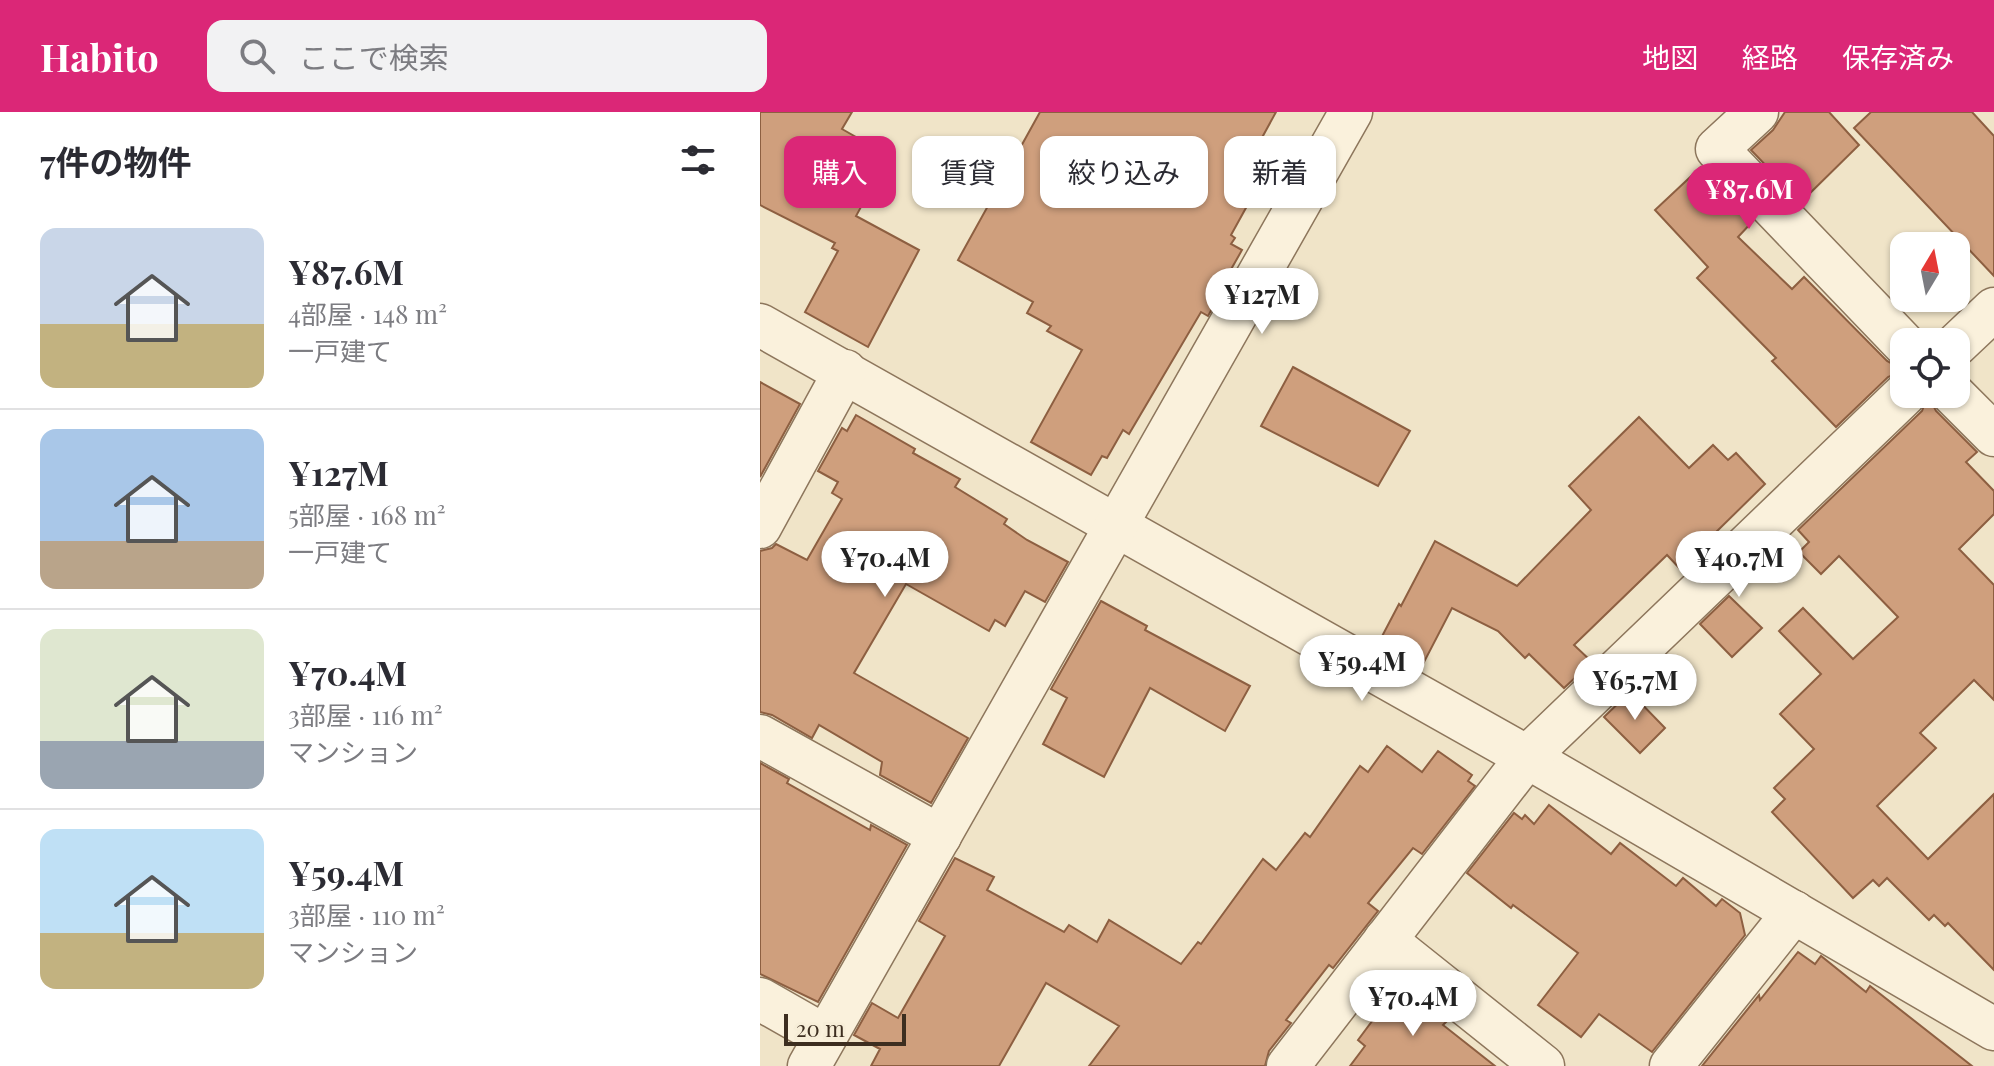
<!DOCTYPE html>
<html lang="ja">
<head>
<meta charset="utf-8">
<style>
  :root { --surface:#fff; --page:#f2f2f3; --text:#2b2b33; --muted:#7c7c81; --line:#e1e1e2; --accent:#db2777 }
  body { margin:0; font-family:"Playfair Display","Noto Sans JP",serif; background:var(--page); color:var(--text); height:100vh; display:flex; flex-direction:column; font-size:30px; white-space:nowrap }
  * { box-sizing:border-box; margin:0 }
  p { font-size:26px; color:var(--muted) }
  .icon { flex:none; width:44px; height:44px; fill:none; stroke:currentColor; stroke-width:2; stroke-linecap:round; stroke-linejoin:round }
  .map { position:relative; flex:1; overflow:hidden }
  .details { display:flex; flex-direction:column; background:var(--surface); width:760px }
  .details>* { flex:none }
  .top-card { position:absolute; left:24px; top:24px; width:760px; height:72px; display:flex; gap:16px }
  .needle { width:52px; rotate:10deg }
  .fabs { position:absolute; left:1130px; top:120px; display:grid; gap:16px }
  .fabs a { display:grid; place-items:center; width:80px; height:80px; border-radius:16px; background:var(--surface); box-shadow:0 2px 6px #0004; font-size:40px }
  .scale { position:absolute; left:24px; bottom:20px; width:122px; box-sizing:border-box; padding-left:8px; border:4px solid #3d2e20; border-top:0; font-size:22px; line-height:28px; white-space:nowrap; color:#3d2e20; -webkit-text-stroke:6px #f7eed8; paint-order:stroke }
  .price { position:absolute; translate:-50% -68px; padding:0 18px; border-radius:28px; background:#fff; color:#222; font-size:26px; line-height:52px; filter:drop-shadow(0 2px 4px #0008) }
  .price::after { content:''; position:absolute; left:50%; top:48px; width:24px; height:18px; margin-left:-12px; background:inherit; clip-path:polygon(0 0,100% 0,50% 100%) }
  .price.current { background:var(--accent); color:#fff }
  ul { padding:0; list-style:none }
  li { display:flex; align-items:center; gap:24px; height:200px; padding:0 40px }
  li+li { border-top:2px solid var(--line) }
  li span { display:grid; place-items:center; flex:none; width:224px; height:160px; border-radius:16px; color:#555 }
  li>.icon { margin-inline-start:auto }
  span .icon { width:96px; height:96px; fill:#fffc; stroke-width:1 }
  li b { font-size:34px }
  h2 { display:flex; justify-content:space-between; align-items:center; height:96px; padding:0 40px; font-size:34px }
  .tag { padding:0 28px; border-radius:16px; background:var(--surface); box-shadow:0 2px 6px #0004; font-size:28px; line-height:72px }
  .tag.current { background:var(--accent); color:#fff }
  header { display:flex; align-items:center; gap:48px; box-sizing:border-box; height:112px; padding:0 40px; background:var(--accent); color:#fff }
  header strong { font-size:38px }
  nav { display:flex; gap:44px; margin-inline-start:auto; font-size:28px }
  .search { width:560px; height:72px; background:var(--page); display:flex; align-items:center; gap:20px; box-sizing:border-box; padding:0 28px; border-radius:16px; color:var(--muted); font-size:30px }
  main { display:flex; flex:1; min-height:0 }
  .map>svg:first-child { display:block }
</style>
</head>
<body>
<header>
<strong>Habito</strong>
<div class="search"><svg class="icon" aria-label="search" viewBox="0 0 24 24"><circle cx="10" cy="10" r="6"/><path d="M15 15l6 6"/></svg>ここで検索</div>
<nav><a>地図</a><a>経路</a><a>保存済み</a></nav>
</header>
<main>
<section class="details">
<h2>7件の物件<svg class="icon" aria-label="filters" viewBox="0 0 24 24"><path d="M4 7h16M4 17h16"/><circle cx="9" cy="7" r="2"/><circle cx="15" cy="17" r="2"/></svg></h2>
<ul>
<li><span style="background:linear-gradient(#c9d6e8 60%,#c2b280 0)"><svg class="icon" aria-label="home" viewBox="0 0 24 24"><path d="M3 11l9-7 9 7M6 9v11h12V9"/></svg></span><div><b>¥87.6M</b><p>4部屋 · 148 m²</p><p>一戸建て</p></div></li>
<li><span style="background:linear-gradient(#a9c7e8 70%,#b9a48a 0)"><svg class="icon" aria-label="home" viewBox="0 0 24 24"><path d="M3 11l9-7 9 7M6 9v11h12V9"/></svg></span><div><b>¥127M</b><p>5部屋 · 168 m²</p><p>一戸建て</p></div></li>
<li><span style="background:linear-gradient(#dfe7d0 70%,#9aa5b1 0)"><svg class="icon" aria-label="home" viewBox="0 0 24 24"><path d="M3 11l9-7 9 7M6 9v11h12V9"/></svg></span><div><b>¥70.4M</b><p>3部屋 · 116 m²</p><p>マンション</p></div></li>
<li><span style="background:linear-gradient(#bfe0f5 65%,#c2b280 0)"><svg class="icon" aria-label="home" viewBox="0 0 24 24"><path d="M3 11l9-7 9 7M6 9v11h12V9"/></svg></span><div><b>¥59.4M</b><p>3部屋 · 110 m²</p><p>マンション</p></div></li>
</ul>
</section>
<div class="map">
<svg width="1234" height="954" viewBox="0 0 1234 954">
  <rect width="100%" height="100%" fill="#f0e4c8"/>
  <g fill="#cf9f7d" stroke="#8d5f41" stroke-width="2">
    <path d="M0 0H92L82 17 129 44 96 104 159 138 108 235 45 200 78 139 72 136 75 131 0 93Z"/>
    <path d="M280 0H516L481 64 498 74 471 123 475 126 471 132 482 138 461 175 464 176 448 204 441 200 369 322 363 318 347 346 342 344 331 363 271 330 322 238 287 219 291 214 267 201 273 190 198 148Z"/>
    <path d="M1025 0H1069L1099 33 1041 90 991 38 1013 18Z"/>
    <path d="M1111 0H1212L1234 24V164L1094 16Z"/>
    <path d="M941 55 993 109 978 125 1032 177 1044 165 1127 249 1144 258 1128 265 1076 315 1012 249 1016 246 937 166 948 155 895 98Z"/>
    <path d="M533 255 650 319 618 374 501 314Z"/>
    <path d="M0 270 40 292 0 365Z"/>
    <path d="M1168 283 1176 299 1217 340 1206 350 1234 379V402L1199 437 1234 473V588L1214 568 1160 621 1176 636 1117 694 1168 747 1234 682V858L1188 811 1185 814 1174 803 1169 808 1127 766 1119 774 1113 768 1093 786 1012 700 1025 687 1014 676 1054 637 1020 602 1061 562 1019 519 1043 496 1093 547 1138 505 1079 444 1061 462 1039 440 1049 430 1038 418 1162 299Z"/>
    <path d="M96 303 155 337 153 341 200 367 195 375 247 407 244 412 267 428 308 450 285 490 265 479 245 514 235 508 229 519 146 472 94 561 208 626 171 691 120 663 122 650 59 613 52 626 12 603 0 600V439L12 436 16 432 47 448 82 387 72 381 78 370 58 359 82 316 87 319Z"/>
    <path d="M879 305 929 356 953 333 968 348 976 341 1005 372 951 425 954 428 923 460 907 443 814 533 832 550 804 576 769 542 765 546 738 519 692 496 663 552 619 530 639 492 641 494 675 429 757 474 831 398 809 374Z"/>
    <path d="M969 484 1002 516 972 545 940 512Z"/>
    <path d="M341 489 387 514 385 518 490 574 465 619 390 576 344 665 283 632 307 586 291 577Z"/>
    <path d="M870 580 905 616 880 641 844 605Z"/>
    <path d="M627 634 662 660 678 639 712 663 708 669 715 674 662 742 653 736 608 791 618 799 573 856 569 853 526 908 531 911 509 939 505 954H329L359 914 286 871 239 954H111L120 937 94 923 112 891 138 906 185 824 159 809 195 746 234 765 227 778 304 820 309 813 337 830 349 808 421 852 438 830 441 832 503 747 516 758 545 721 550 725 600 654 608 660Z"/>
    <path d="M0 651 29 667 27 671 110 718 111 713 147 733 58 890 0 862Z"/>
    <path d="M789 693 851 742 860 731 916 774 923 766 956 794 962 787 980 801 985 823 892 940 839 902 821 925 778 893 818 841 753 793 751 796 707 761 754 701 762 707 765 703 774 712Z"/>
    <path d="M1038 840 1055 852 1061 844 1106 880 1110 874 1212 954H942L999 883 1000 888Z"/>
    <path d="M639 873 687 909 683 913 735 954H590L605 934 598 928Z"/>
  </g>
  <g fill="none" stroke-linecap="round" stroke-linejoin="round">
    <defs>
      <g id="street">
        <path d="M997 0 957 37 1144 232"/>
        <path d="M0 213 767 645 1234 917"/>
        <path d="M1196 233 1234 197"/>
        <path d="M1193 282 1234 323"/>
        <path d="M0 415 85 259"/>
        <path d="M0 624 180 724"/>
        <path d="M625 828 783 954"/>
        <path d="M0 887 65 924"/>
        <path d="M49 954 591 0"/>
        <path d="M528 954 767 645 1145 282"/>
        <path d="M911 954 1034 800"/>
      </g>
    </defs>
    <use href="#street" stroke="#8d765c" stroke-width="45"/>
    <use href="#street" stroke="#faf1dc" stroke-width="42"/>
  </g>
</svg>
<div class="fabs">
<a><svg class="needle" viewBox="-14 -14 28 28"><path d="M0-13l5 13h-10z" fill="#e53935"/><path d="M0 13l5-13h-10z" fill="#7c7c81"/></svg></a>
<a><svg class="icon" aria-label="locate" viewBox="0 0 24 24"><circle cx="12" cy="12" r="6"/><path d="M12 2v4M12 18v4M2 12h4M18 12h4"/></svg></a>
</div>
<div class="scale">20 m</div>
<b class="price current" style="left:989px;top:119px">¥87.6M</b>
<b class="price" style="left:502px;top:224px">¥127M</b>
<b class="price" style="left:125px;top:487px">¥70.4M</b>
<b class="price" style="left:979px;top:487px">¥40.7M</b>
<b class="price" style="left:602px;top:591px">¥59.4M</b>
<b class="price" style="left:875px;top:610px">¥65.7M</b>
<b class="price" style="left:653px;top:926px">¥70.4M</b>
<div class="top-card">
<a class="tag current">購入</a>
<a class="tag">賃貸</a>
<a class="tag">絞り込み</a>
<a class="tag">新着</a>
</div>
</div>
</main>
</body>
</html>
